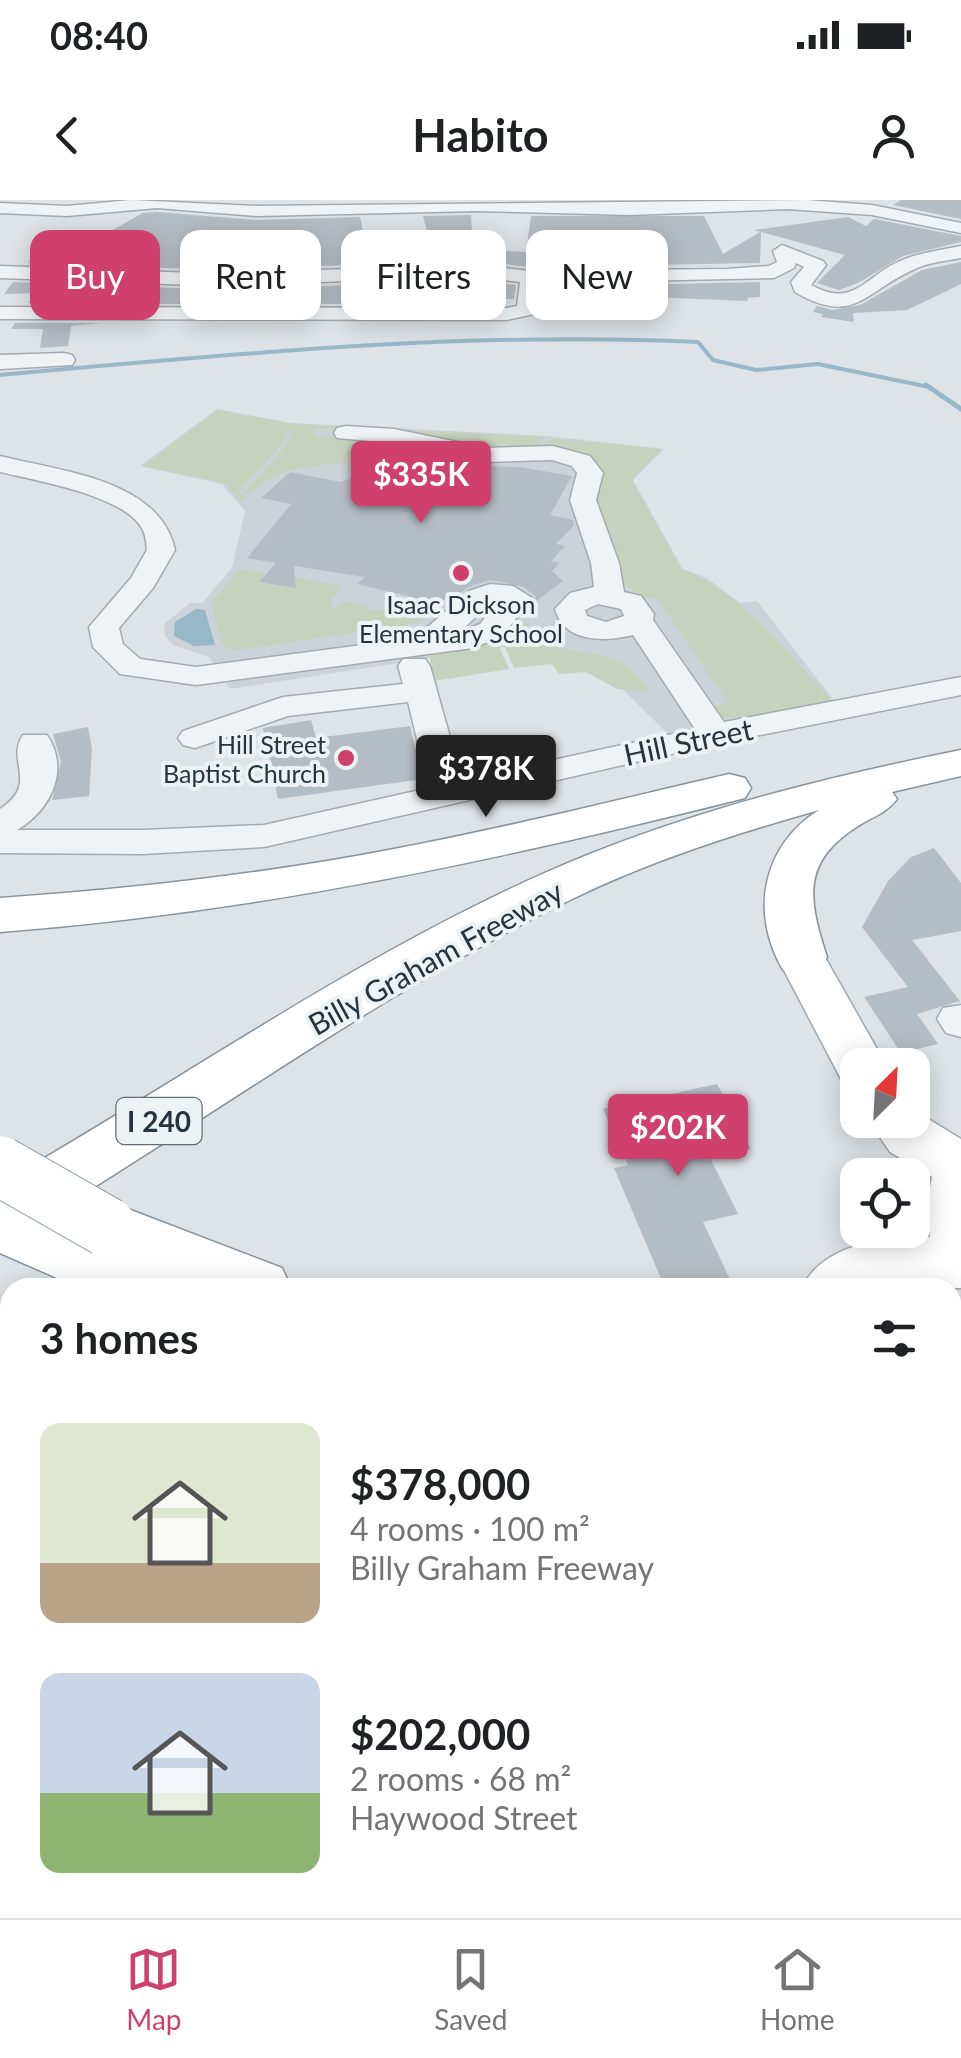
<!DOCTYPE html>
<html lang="en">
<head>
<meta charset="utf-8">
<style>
  :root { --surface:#fff; --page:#f2f2f2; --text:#202124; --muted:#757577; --line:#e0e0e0; --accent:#cf406c }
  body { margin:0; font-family:Lato,sans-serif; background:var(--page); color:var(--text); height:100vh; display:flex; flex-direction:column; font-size:38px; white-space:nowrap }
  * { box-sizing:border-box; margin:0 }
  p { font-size:32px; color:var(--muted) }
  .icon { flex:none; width:55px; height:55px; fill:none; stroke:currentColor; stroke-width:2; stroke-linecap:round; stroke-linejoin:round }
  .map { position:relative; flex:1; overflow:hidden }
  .sheet { position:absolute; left:0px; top:1078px; width:962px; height:642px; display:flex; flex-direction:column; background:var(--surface); border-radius:30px 30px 0 0; box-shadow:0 5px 25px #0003 }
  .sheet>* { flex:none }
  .hud { position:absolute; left:30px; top:30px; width:902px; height:90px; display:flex; gap:20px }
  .needle { width:65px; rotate:24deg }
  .fabs { position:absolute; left:840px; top:848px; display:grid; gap:20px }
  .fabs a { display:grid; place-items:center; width:90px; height:90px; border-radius:20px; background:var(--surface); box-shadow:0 5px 25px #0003; font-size:50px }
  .price { position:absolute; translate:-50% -85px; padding:0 22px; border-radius:10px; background:var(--accent); color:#fff; font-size:32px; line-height:65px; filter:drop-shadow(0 2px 5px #0008) }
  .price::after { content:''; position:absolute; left:50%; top:60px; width:30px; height:22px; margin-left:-15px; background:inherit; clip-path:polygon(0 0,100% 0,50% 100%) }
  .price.active { background:#222; color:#fff }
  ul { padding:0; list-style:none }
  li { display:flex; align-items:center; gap:30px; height:250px; padding:0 40px }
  li span { display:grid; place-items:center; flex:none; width:280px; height:200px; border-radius:20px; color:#555 }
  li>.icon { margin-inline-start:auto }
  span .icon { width:120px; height:120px; fill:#fffc; stroke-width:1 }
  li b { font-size:42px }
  h2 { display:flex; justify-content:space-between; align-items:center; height:120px; padding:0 40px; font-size:42px }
  .tag { padding:0 35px; border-radius:20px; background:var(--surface); box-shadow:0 5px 25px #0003; font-size:35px; line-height:90px }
  .tag.active { background:var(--accent); color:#fff }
  .status { display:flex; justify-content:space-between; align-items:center; height:70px; padding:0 50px; background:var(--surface); direction:ltr }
  .status svg { height:28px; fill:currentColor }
  header { display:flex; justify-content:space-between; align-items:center; height:130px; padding:0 40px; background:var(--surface); font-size:45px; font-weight:700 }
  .tab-bar { display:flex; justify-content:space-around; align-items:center; height:140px; border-top:2px solid var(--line); background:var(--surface); font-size:28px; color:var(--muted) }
  .tab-bar a { display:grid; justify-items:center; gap:5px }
  .tab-bar .active { color:var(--accent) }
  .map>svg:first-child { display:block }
</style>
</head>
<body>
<div class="status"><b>08:40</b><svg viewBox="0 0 49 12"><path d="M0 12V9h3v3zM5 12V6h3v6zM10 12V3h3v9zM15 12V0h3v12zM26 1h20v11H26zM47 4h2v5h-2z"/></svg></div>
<header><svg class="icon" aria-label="back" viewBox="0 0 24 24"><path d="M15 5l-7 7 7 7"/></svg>Habito<svg class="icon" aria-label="person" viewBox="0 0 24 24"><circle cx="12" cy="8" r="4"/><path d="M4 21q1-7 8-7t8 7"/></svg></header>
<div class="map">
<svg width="961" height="1718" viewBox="0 0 961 1718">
  <rect width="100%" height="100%" fill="#dde3e7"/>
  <path fill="#cbd3d9" d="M217 209 292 223 548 236 664 249 633 280 683 369 707 378 740 403 757 401 835 502 671 537 598 465 523 444 230 489 209 457 173 445 165 436 164 424 190 403H202L232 368 245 311 222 284 140 266Z"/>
  <g fill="#c6d2be">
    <path d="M218 210 292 224 545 237 529 252 512 254 381 231 317 229 314 236 397 241 383 252 377 250 376 254H380L358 276 345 266 368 260 374 254C364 255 360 260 347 262 304 269 286 263 250 294H243L283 249 292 230 289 229 280 247 238 292 245 298 243 302 224 283 143 266Z"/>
    <path d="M551 238 661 249 632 280 681 369C744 392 787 453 832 501L758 516 721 518 713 507 728 503 657 398 641 397 620 381 588 302 596 272 538 251Z"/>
    <path d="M246 370 276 375 260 382 279 386 284 380 280 375 338 385 340 393 332 398 330 407 336 408 346 401 368 406V411L383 409 421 419 412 424 233 451 221 443 211 403 239 371Z"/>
    <path d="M527 421 530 426 520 429 532 428 530 433C572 467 613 434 650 492L617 489 586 472 559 474 552 464 514 468 502 440Z"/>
    <path d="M495 437 509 469 434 481 438 492 433 493 429 482 431 454Z"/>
  </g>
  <path fill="#98b7c8" d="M196 409 205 410 215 445 194 446 174 436 175 422Z"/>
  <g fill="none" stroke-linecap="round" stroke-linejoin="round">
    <path stroke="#98b7c8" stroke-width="4" d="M0 175C231 154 466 131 698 142L713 160 756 170 818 164 929 187"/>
    <path stroke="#98b7c8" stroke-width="5" d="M926 185 961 209"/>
  </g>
  <g fill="#b5bdc4">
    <path d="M901 0H961V19L893 5Z"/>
    <path d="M157 12 257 20 360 17 370 64 222 70 28 63 32 57 77 58 79 49 143 13Z"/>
    <path d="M471 15 473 49 526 52 531 16H704L723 54 760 32 754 30 848 17 866 26 874 19 961 36V42L903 56 858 83 839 90 817 83 845 55 761 32 760 63 530 67 470 60 435 62 423 16Z"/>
    <path d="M961 62V84L907 110 853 113 854 122 821 117 823 114 813 112 817 106 832 110 860 105 922 70Z"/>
    <path d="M470 80 516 85 514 99 445 98 440 81Z"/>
    <path d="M13 82 130 86 118 100 105 99V103H28L35 93 4 94Z"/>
    <path d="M760 82V97L747 98 748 101 649 97 540 98 542 87Z"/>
    <path d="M374 84 377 101 350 104H151V87L222 90Z"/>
    <path d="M15 123H101L71 126 68 146 40 148 43 129H11Z"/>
    <path d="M390 246 486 266 520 267 572 276 550 315 573 320 574 325 556 344 565 346 551 361 560 363 552 371 563 381 531 405 536 397 524 387 490 380 468 387 454 399 446 397 441 404 357 384 365 377 294 366 296 388 259 382 276 363 247 358 291 304 261 298 290 272 341 282 349 279Z"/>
    <path d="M311 520 316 538 410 526 423 579 278 599 263 528Z"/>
    <path d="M88 527 92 549 89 596 52 600 61 562 53 534Z"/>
    <path d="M934 648 961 683V731L912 740 960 801 917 814 938 844 901 853 864 797 908 787 862 727 888 681 911 657Z"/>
    <path d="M717 884 751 949 710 958 738 1014 703 1022 734 1088H665L614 968 628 965 603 909Z"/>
  </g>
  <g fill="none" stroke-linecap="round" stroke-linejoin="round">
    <defs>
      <g id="minor">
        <path d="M131 0 257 6 806 0 872 5 961 23V33L872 15 788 9 629 15 477 11 257 16 157 8 67 16 0 13V3L67 6Z"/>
        <path d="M782 45 823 61 826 65 811 85C856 110 866 73 905 59 923 52 942 50 961 46V58C946 61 929 62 915 69 864 91 855 127 795 92L791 82 804 67 796 63 794 68 774 78 539 83 534 114 507 120 0 119V107L507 108 517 106 520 82 470 76 222 86 0 78V66L222 74 470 64 530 71 727 69 769 66 777 62 773 51Z"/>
        <path d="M64 153 72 155 75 160 72 165 0 169V155Z"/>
        <path d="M346 226 394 229 487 248 553 246 590 256 603 273 596 300 619 363 624 392 641 396 654 414 653 420 724 522 961 477V495L715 544 264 647 143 654 0 653V609C40 583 5 561 23 535H47C71 570 50 611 17 630H143L264 625 429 588 408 502 288 516 195 548 183 545 178 538 183 531 283 497 403 484 398 466 403 459H425L430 466 462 580 695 529 633 435C605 442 564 443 555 409L570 393 594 387 591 363 570 300 577 273 572 266 552 260 487 262 394 243 337 238 334 233 337 228ZM598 404 621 409 624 416 606 422 587 416 585 410Z"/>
        <path d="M0 256C59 271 160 279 175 350L153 388 119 428 123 444 140 459 196 467 415 438 469 391 490 384 513 386 532 398 502 436 473 448 196 485 120 474 93 447 89 427 131 378 147 350C146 342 146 334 141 327 122 295 34 280 0 272ZM499 401 480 424 460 432 489 404Z"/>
        <path d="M961 805V837L946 833 937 819 943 808Z"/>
        <path d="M10 1581V1645L0 1649V1585Z"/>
        <path d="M97 1710H165L167 1718H99Z"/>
      </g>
      <g id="major">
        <path d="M801 740 818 745 886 865H858V884L841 879 777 757 784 745Z"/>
        <path d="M912 904 930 920 961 939V1088H802C823 1043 885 1037 930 1037L926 1008 932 977 890 952 868 920H912Z"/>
        <path d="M952 1228 961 1230V1355L952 1353Z"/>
      </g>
      <g id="highway">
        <path d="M961 550V576L892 592 897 599C887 613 872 617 858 626 801 662 808 699 827 757L819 770 801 775 783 770C749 712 763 645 819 610 734 634 650 661 570 700 386 790 220 911 46 1017L78 1030 85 1009 107 1001 282 1068 291 1088 180 1084 182 1088H80L0 1053V984C180 881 351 760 540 675 674 615 817 579 961 550Z"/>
        <path d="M729 574 745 578 751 588 745 598C495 661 257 712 0 732V698C132 689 264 674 394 649 506 628 617 600 729 574Z"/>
        <path d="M10 1245V1313L0 1316V1246Z"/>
      </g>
    </defs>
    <use href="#minor" stroke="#a3abb1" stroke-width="3"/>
    <use href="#major" stroke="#9da9b3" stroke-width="3"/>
    <use href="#highway" stroke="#85939e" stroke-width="3"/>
    <use href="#minor" fill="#f0f3f6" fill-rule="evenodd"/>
    <use href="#major" fill="#fff" fill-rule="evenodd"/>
    <use href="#highway" fill="#fff" fill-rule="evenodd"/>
    <defs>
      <path id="highway-bridge" d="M0 966 107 1027"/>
    </defs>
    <use href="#highway-bridge" stroke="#85939e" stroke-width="61" stroke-linecap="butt"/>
    <use href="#highway-bridge" stroke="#fff" stroke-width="59"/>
  </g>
  <g fill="#cf406c" stroke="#edf2f5" stroke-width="4">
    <circle cx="461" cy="373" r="10"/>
    <circle cx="346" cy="558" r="10"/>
  </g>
  <g text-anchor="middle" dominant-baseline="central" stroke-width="8" stroke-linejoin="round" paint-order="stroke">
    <g font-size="25" fill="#27333e" stroke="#edf2f5">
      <text x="461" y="404">Isaac Dickson<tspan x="461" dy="29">Elementary School</tspan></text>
      <text x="326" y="544" text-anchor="end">Hill Street<tspan x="326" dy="29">Baptist Church</tspan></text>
    </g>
    <rect fill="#edf2f5" stroke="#626c75" stroke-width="2.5" x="116.5" y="898" width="85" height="46" rx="8"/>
    <g font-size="28" font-weight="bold" fill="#27333e">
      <text x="159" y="921">I 240</text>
    </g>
    <g font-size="30" fill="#27333e" stroke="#edf2f5">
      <text transform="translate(688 541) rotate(-12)">Hill Street</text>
      <text transform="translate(435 757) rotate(-29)">Billy Graham Freeway</text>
    </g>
  </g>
</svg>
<div class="fabs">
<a><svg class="needle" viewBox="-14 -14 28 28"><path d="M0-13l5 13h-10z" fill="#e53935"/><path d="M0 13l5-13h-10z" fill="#757577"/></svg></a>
<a><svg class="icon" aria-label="locate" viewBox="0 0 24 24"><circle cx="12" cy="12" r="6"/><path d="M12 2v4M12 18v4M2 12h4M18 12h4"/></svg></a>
</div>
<b class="price" style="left:421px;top:326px">$335K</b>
<b class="price active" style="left:486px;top:620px">$378K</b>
<b class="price" style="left:678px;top:979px">$202K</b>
<div class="hud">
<a class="tag active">Buy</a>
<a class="tag">Rent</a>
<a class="tag">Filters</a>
<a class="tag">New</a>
</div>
<section class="sheet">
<h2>3 homes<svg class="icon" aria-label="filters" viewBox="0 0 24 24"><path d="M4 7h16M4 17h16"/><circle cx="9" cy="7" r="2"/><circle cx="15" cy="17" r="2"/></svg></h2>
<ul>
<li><span style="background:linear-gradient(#dfe7d0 70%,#b9a48a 0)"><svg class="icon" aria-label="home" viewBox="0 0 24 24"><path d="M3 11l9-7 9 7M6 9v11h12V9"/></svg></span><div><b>$378,000</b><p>4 rooms · 100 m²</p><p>Billy Graham Freeway</p></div></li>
<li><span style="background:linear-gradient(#c9d6e8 60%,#8fb573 0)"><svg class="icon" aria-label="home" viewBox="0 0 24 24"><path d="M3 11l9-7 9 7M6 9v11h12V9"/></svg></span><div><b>$202,000</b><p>2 rooms · 68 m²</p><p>Haywood Street</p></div></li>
</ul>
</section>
</div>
<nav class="tab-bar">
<a class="active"><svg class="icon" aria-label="map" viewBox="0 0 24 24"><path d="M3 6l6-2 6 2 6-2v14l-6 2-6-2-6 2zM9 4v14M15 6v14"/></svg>Map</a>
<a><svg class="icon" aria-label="saved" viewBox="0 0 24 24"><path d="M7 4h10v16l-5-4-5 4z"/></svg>Saved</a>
<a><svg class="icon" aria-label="home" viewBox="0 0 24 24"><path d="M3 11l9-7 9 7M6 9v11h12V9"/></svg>Home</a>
</nav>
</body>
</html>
